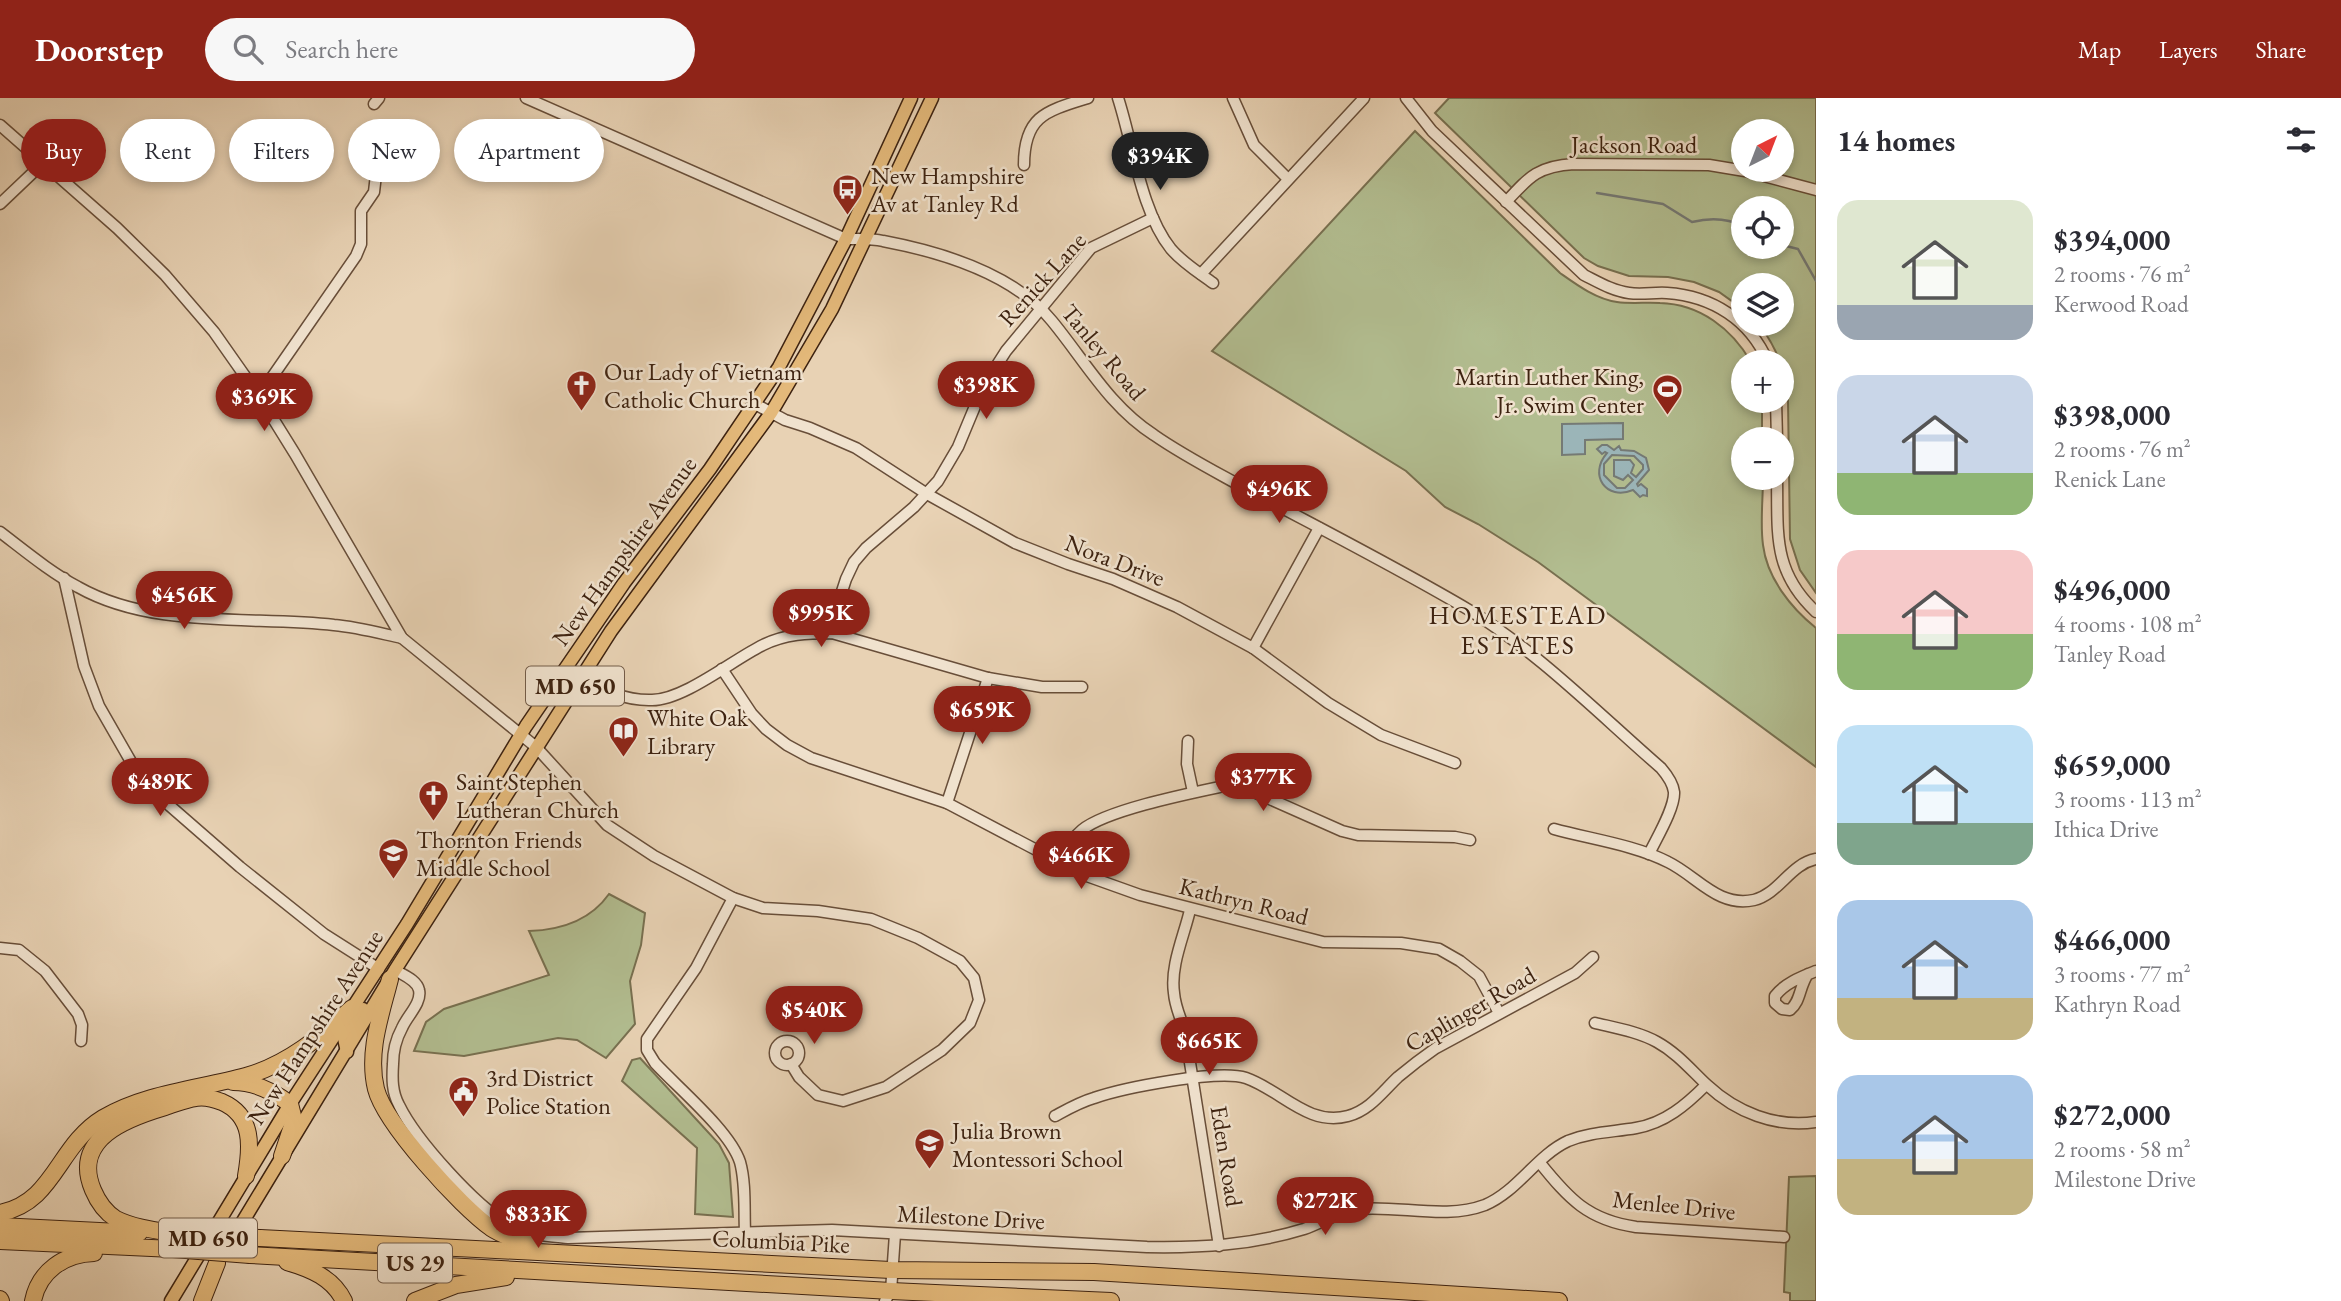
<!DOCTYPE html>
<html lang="en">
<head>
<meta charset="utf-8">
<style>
  :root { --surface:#fff; --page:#f7f7f7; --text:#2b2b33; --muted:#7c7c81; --accent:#8f2418 }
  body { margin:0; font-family:"EB Garamond",serif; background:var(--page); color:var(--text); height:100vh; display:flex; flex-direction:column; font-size:26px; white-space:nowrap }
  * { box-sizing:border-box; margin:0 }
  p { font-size:23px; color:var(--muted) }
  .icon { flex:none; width:38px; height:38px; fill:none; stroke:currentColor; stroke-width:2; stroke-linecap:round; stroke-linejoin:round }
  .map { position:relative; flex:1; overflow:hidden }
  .panel { display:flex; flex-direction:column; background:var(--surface); width:525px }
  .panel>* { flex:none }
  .top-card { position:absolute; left:21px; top:21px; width:665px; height:63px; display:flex; gap:14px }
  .needle { width:46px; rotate:42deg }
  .fabs { position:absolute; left:1731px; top:21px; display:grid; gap:14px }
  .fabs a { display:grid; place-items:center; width:63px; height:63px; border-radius:50%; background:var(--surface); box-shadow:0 4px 10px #0003; font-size:35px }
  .price { position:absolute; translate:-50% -60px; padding:0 16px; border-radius:24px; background:var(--accent); color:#fff; font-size:23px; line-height:46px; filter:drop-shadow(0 2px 4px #0008) }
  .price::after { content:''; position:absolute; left:50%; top:42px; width:21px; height:16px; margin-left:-10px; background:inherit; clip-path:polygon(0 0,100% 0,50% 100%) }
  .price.current { background:#222; color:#fff }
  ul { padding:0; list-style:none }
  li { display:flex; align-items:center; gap:21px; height:175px; padding:0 21px }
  li span { display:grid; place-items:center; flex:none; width:196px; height:140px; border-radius:21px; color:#555 }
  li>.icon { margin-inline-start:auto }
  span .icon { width:84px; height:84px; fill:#fffc; stroke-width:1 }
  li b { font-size:30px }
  h2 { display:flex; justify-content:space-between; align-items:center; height:84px; padding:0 21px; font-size:30px }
  .pill { padding:0 24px; border-radius:32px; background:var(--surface); box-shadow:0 4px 10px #0003; font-size:24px; line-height:63px }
  .pill.current { background:var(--accent); color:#fff }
  header { display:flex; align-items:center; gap:42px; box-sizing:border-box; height:98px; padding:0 35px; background:var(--accent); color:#fff }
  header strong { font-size:33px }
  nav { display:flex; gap:38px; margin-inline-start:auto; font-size:24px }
  .search { width:490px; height:63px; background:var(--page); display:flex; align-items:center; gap:18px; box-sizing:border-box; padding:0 24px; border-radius:38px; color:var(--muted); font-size:26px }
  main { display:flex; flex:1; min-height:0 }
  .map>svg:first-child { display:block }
</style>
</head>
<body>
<header>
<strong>Doorstep</strong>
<div class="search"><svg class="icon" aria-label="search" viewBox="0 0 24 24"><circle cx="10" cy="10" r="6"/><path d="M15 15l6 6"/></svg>Search here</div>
<nav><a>Map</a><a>Layers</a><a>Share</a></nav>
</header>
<main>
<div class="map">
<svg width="1816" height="1203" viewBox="0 0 1816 1203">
  <rect width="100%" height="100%" fill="#e8d2b4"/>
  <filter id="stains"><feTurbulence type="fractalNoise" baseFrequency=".00286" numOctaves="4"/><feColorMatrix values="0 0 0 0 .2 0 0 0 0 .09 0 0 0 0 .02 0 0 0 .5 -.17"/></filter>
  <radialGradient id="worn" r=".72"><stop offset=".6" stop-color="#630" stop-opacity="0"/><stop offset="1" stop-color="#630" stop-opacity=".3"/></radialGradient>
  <g fill="#b2bd90" stroke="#787050" stroke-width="2" fill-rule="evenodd">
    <path d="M1449 0H1816V495L1800 472 1790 441 1788 302C1787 273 1776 249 1759 226H1782V187H1743V211L1719 194 1694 184 1668 179 1629 178 1598 168 1584 160 1439 19 1435 15ZM1743 33H1782V72H1743ZM1743 110H1782V149H1743Z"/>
    <path d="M1415 33 1560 175C1577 187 1596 201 1617 204 1631 206 1647 204 1660 205 1700 206 1732 231 1751 264H1743V303H1762V341H1743V380H1763C1763 402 1760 425 1763 447 1767 480 1791 510 1816 530V669L1538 464 1478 426 1445 409 1406 373 1212 253Z"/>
    <path d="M609 796 645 815 641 847 630 883 635 926 606 960 577 942 558 940 464 958 414 953 426 924 444 911 549 877 529 833C561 832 590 823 609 796Z"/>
    <path d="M640 960 719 1046 729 1065 733 1119 695 1116 697 1050 622 983 632 962Z"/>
    <path d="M1816 1078V1203H1790V1195L1784 1194 1789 1079Z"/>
  </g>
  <g fill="#9bb5b8" stroke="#757a75" stroke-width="2" fill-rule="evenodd">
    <path d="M1623 325V341L1585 342V356L1562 357V326Z"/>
    <path d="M1602 347H1607L1614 352 1619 348 1621 352 1634 353 1646 360 1649 372 1637 386 1638 388 1641 386 1647 391V398L1643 397 1640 399 1633 392C1606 403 1588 377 1607 355L1605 354 1602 356 1597 351ZM1612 357 1634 358 1643 367V371L1636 379 1631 375 1634 367 1630 362H1614V378L1623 382 1628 377 1633 382 1625 390H1617L1604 377V366Z"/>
  </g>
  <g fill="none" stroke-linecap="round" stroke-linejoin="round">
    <g stroke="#757a75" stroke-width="2.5">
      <path d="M1597 95 1663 106 1692 124C1709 120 1727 120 1743 128"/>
      <path d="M1782 147 1798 151 1816 183"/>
    </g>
    <defs>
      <g id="minor">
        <path d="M526 0 846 141C858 141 871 140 883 143 941 154 1013 175 1052 223 1085 263 1109 308 1154 337 1184 358 1218 375 1250 393 1323 432 1398 470 1469 512 1538 554 1600 617 1661 670 1667 677 1673 685 1674 694 1675 710 1656 741 1649 756"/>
        <path d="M1118 0C1133 46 1141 114 1171 151 1183 165 1198 174 1213 185"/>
        <path d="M1233 0 1254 47 1288 81"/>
        <path d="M1406 0 1432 33 1584 177C1598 184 1613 193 1629 195 1642 197 1655 194 1667 195 1712 198 1750 222 1768 264"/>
        <path d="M374 6 379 0"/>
        <path d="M0 27 117 130 165 177 214 234 259 298 295 356 402 540 536 649 607 727 654 758 733 800 763 810 818 813 871 821 918 840 960 863 974 880 979 902 970 925 942 952 886 989 843 1003 818 997 799 979 791 966"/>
        <path d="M1024 67C1024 18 1046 13 1088 0"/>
        <path d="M1506 104C1529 79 1538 68 1574 66L1709 67 1745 73 1816 92"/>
        <path d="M0 106 42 66"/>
        <path d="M1201 176 1364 0"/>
        <path d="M259 298 356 158 361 146V113L374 94 380 42"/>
        <path d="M1776 303 1777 341"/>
        <path d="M755 306 785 322 810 330 856 350 927 396 1015 445 1068 466 1113 481 1177 509 1253 550 1328 605 1381 637 1455 665"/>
        <path d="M1777 380C1778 435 1772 473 1816 514"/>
        <path d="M0 434C25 453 50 474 78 489 152 531 252 518 334 527 357 529 379 535 402 540"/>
        <path d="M64 480 84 568 99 608 134 669 170 708 240 769 324 836 379 871"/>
        <path d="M832 535 834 518 846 481 854 464 866 450 914 409 938 383 958 349 983 289 1006 253 1091 150 1153 120"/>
        <path d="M1253 550 1319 430"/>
        <path d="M722 571 752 616 766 631 787 647 811 660 947 705 1084 777 1140 797 1323 844 1401 845 1439 851 1460 863 1479 878 1499 915"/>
        <path d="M581 580C604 592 625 603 652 602 684 602 734 561 763 547 785 536 808 535 832 535L988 580 1042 589H1082"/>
        <path d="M1188 643 1187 666 1193 694"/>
        <path d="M947 705 988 580"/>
        <path d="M1554 731C1590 741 1635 747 1668 764 1697 778 1718 810 1754 802 1779 796 1790 766 1816 761"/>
        <path d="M1061 763C1067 752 1072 740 1082 732 1106 712 1191 695 1224 688L1240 689 1254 694 1342 733 1358 737 1455 739 1470 742"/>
        <path d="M733 800 696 870 647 941V952L655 965C678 990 730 1033 740 1064 746 1085 744 1112 745 1134"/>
        <path d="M1190 812C1184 838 1170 868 1174 895 1175 909 1181 921 1185 933L1219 1148"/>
        <path d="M0 850 19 852 45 873 78 916 82 927 81 943"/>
        <path d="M395 872C403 877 417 882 419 892 422 905 407 918 402 930 396 941 393 954 393 966 392 981 392 994 399 1007 416 1042 477 1110 511 1128 529 1137 549 1138 568 1140L832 1132 1147 1149C1201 1150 1252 1147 1304 1131 1322 1125 1339 1113 1358 1111 1400 1107 1445 1122 1485 1107 1518 1093 1536 1058 1568 1043 1590 1034 1613 1034 1636 1030 1665 1025 1686 1007 1706 987"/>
        <path d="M1808 876C1799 889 1801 903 1790 912L1782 911 1775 905V898C1785 885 1801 879 1816 873"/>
        <path d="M1595 925C1616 930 1639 934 1657 944 1677 955 1691 972 1707 987 1736 1014 1775 1030 1816 1024"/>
        <circle cx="787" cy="955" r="12"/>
        <path d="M1055 1018C1068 1011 1080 1004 1094 1000 1123 990 1218 971 1246 980 1281 992 1308 1029 1348 1018 1370 1012 1382 994 1398 979 1410 969 1423 959 1436 950L1575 875 1593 859"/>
        <path d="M1540 1065C1569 1101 1588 1122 1636 1129L1784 1139"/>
        <path d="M885 1203 891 1193 895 1136"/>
      </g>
      <g id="major">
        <path d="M347 954 344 940 363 911"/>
        <path d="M231 1143 395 872 611 533 771 315 832 211 932 0"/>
        <path d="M171 1203 290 1006 407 826 526 628 624 485 710 371 779 269 846 141 911 0"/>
      </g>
      <g id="highway">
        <path d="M390 881C381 917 367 954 376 991 385 1026 461 1109 491 1130 503 1138 517 1142 531 1147"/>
        <path d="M233 984C254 984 273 993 290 1006L294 1022 282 1058"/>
        <path d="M0 1115C55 1104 57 1048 103 1020 146 995 198 991 246 978 288 966 320 939 352 910"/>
        <path d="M0 1128 139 1135"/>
        <path d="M184 1137C162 1133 136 1131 116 1121 105 1114 98 1104 93 1092 71 1040 128 1020 165 1009 175 1006 186 1001 196 1000 205 998 214 1001 222 1004 254 1018 251 1049 246 1078"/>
        <path d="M260 1140 891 1172 1094 1174 1559 1203"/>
        <path d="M0 1143 173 1151"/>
        <path d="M250 1157 891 1193 1111 1203"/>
        <path d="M287 1164C311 1171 333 1180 344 1203"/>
        <path d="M0 1201 1 1203"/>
        <path d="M33 1203C39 1173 64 1156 94 1155"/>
        <path d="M202 1203 217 1165"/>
        <path d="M415 1203 456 1187 506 1179"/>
      </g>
    </defs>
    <use href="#minor" stroke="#684e39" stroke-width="13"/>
    <use href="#major" stroke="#3d2210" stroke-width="15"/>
    <use href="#highway" stroke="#3d2210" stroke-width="18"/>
    <use href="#minor" stroke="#f0e2ce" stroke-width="10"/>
    <use href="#major" stroke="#e4b97a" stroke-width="12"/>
    <use href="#highway" stroke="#e4b97a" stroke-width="16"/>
    <defs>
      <g id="highway-bridge">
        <path d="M184 1137 260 1140"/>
        <path d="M173 1151 250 1157"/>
      </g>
    </defs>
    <use href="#highway-bridge" stroke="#3d2210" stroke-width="18" stroke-linecap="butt"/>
    <use href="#highway-bridge" stroke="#e4b97a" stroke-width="16"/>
  </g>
  <defs>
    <symbol id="bus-pin" viewBox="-11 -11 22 30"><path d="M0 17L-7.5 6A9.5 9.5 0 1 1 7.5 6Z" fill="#8f2418" stroke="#f0e2ce"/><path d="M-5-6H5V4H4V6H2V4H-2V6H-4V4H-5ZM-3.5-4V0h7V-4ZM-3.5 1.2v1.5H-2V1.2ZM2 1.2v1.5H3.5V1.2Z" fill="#fff"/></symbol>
    <symbol id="church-pin" viewBox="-11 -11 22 30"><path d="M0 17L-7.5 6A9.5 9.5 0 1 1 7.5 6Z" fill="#8f2418" stroke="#f0e2ce"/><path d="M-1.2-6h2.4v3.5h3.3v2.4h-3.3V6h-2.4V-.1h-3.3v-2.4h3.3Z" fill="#fff"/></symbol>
    <symbol id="stadium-pin" viewBox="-11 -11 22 30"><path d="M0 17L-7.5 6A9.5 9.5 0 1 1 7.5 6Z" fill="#8f2418" stroke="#f0e2ce"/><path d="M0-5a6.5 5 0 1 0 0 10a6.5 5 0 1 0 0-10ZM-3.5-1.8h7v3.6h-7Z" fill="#fff"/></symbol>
    <symbol id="library-pin" viewBox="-11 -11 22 30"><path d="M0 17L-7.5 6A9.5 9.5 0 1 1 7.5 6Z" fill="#8f2418" stroke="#f0e2ce"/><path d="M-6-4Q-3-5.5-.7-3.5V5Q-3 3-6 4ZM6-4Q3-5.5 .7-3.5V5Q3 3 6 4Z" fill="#fff"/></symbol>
    <symbol id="school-pin" viewBox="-11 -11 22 30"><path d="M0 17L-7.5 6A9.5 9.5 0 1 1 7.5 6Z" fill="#8f2418" stroke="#f0e2ce"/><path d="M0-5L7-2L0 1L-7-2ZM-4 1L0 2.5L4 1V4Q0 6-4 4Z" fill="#fff"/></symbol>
    <symbol id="civic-pin" viewBox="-11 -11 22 30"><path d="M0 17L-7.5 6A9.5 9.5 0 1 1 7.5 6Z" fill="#8f2418" stroke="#f0e2ce"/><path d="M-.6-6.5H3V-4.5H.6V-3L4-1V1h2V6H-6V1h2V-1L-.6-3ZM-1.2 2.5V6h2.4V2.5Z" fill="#fff"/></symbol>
  </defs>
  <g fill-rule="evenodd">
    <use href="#bus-pin" x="830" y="74" width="35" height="47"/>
    <use href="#church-pin" x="564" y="270" width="35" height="47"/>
    <use href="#stadium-pin" x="1650" y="274" width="35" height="47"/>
    <use href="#library-pin" x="606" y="616" width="35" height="47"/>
    <use href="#church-pin" x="416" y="680" width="35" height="47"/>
    <use href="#school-pin" x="376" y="738" width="35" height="47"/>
    <use href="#civic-pin" x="446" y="976" width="35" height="47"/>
    <use href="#school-pin" x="912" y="1028" width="35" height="47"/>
  </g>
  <g text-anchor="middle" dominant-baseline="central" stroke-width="5" stroke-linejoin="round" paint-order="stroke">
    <g fill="#f0e2ce" stroke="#735c49" stroke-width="2">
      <rect x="526" y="568.5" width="98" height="39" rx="5"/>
      <rect x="159" y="1120.5" width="98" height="39" rx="5"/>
      <rect x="378" y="1145.5" width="74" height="39" rx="5"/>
    </g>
    <g font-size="23" font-weight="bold" fill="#3d2210">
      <text x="575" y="588">MD 650</text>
      <text x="208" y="1140">MD 650</text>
      <text x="415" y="1165">US 29</text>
    </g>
    <g font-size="24" fill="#3d2210" stroke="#f0e2ce">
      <text x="1634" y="46">Jackson Road</text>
      <text transform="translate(1042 181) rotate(-48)">Renick Lane</text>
      <text transform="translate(1104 254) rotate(50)">Tanley Road</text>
      <text transform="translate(624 453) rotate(-54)">New Hampshire Avenue</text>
      <text transform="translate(1115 462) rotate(21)">Nora Drive</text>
      <text transform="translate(1244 803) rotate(14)">Kathryn Road</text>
      <text transform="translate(1470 911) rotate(-30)">Caplinger Road</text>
      <text transform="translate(315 929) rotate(-57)">New Hampshire Avenue</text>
      <text transform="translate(1227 1058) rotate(81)">Eden Road</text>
      <text transform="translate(1674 1107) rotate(6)">Menlee Drive</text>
      <text transform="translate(971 1119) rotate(3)">Milestone Drive</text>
      <text transform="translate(781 1143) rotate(3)">Columbia Pike</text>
    </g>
    <g font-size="24" fill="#3d2210" stroke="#f0e2ce" text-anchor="start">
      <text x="871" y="77">New Hampshire<tspan x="871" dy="28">Av at Tanley Rd</tspan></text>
      <text x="604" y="273">Our Lady of Vietnam<tspan x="604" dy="28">Catholic Church</tspan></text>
      <text x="1644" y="278" text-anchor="end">Martin Luther King,<tspan x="1644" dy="28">Jr. Swim Center</tspan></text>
      <text x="647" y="619">White Oak<tspan x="647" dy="28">Library</tspan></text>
      <text x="456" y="683">Saint Stephen<tspan x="456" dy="28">Lutheran Church</tspan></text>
      <text x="416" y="741">Thornton Friends<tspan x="416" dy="28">Middle School</tspan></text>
      <text x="486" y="979">3rd District<tspan x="486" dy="28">Police Station</tspan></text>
      <text x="952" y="1032">Julia Brown<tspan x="952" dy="28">Montessori School</tspan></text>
    </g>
    <g font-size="26" letter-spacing="2" fill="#3d2210" stroke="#f0e2ce">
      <text x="1518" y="517">HOMESTEAD<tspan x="1518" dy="30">ESTATES</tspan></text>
    </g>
  </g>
  <rect width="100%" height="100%" filter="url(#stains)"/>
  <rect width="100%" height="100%" fill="url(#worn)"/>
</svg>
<div class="fabs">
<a><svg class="needle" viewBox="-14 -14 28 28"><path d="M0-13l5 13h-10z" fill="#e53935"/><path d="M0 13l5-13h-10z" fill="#7c7c81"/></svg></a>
<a><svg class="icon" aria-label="locate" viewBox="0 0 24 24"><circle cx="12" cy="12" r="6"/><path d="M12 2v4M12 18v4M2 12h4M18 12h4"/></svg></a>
<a><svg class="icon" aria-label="layers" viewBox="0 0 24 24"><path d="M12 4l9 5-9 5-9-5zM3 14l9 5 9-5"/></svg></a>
<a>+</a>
<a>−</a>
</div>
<b class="price current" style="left:1160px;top:94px">$394K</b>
<b class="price" style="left:986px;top:323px">$398K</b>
<b class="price" style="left:264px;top:335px">$369K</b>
<b class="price" style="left:1279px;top:427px">$496K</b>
<b class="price" style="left:184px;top:533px">$456K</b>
<b class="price" style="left:821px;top:551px">$995K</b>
<b class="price" style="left:982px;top:648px">$659K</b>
<b class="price" style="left:1263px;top:715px">$377K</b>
<b class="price" style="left:160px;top:720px">$489K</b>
<b class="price" style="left:1081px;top:793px">$466K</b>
<b class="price" style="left:814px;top:948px">$540K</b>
<b class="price" style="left:1209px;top:979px">$665K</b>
<b class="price" style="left:1325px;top:1139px">$272K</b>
<b class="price" style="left:538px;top:1152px">$833K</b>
<div class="top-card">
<a class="pill current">Buy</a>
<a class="pill">Rent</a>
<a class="pill">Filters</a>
<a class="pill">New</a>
<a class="pill">Apartment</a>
</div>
</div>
<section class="panel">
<h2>14 homes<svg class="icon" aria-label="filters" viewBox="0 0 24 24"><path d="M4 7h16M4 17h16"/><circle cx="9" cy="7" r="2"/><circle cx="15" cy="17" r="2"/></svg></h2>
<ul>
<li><span style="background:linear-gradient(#dfe7d0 75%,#9aa5b1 0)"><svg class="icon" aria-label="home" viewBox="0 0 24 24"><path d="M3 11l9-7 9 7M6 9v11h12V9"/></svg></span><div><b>$394,000</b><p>2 rooms · 76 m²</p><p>Kerwood Road</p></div></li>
<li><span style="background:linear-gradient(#c9d6e8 70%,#8fb573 0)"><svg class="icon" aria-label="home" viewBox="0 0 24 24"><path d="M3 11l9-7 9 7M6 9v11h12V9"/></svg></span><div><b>$398,000</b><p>2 rooms · 76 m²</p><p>Renick Lane</p></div></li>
<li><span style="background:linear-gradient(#f6c9c9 60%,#8fb573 0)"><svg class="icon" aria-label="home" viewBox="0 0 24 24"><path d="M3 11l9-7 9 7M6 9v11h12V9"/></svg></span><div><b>$496,000</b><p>4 rooms · 108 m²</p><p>Tanley Road</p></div></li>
<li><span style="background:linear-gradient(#bfe0f5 70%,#7fa58c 0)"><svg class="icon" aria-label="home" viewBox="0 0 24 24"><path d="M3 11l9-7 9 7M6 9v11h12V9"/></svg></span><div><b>$659,000</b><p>3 rooms · 113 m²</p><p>Ithica Drive</p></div></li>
<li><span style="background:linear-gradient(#a9c7e8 70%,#c2b280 0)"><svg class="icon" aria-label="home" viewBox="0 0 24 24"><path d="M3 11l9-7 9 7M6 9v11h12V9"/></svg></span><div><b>$466,000</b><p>3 rooms · 77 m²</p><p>Kathryn Road</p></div></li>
<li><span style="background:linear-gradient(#a9c7e8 60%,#c2b280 0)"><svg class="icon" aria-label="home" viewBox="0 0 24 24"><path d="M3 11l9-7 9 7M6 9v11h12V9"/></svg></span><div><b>$272,000</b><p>2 rooms · 58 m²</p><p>Milestone Drive</p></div></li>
</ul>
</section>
</main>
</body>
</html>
